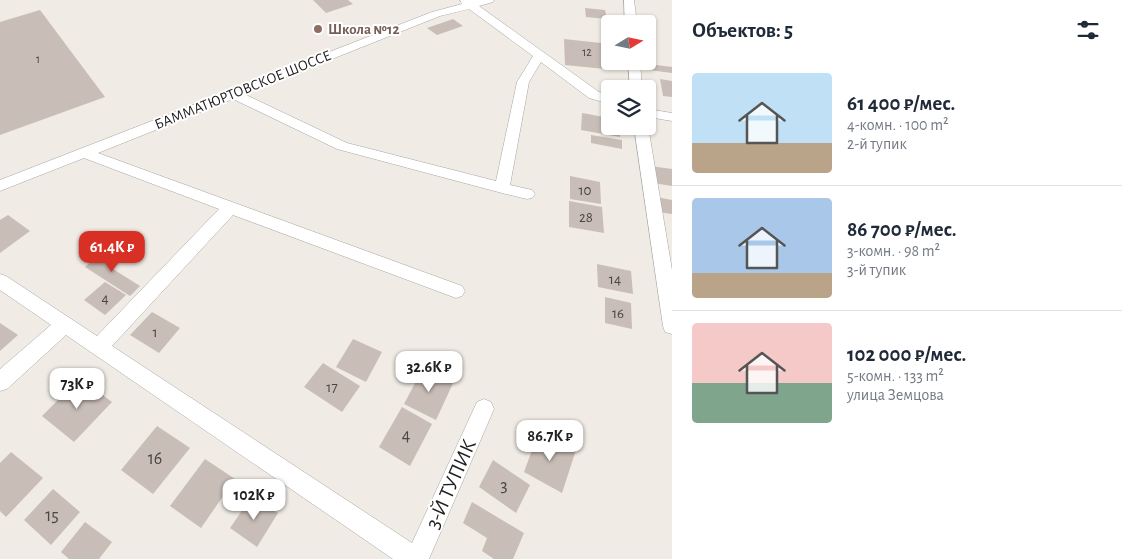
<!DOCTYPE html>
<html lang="ru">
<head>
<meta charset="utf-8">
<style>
  :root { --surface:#fff; --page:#f2f2f3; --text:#1f2937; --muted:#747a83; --line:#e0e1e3; --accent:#d93025 }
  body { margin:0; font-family:"Alegreya Sans",sans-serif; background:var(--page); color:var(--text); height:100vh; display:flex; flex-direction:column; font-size:19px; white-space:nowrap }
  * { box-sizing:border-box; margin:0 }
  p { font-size:16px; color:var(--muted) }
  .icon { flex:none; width:28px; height:28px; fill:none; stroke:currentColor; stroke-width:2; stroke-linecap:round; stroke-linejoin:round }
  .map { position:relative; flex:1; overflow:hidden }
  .side { display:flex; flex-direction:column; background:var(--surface); width:450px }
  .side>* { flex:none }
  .needle { width:32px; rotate:80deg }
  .controls { position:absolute; left:601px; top:15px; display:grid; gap:10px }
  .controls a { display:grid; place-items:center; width:55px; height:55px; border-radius:5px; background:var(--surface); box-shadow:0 1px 4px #0004; font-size:25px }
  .price { position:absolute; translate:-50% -42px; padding:0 11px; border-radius:10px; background:#fff; color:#222; font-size:16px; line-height:32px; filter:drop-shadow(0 1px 2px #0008) }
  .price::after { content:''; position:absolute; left:50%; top:30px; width:15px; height:11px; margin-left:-8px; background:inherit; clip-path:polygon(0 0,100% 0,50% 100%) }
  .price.current { background:var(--accent); color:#fff }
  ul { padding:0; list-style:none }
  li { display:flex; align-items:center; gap:15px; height:125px; padding:0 20px }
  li+li { border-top:1px solid var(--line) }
  li span { display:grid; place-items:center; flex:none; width:140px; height:100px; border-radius:5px; color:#555 }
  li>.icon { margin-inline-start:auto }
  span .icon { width:60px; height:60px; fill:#fffc; stroke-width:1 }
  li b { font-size:21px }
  h2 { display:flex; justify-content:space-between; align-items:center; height:60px; padding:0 20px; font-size:21px }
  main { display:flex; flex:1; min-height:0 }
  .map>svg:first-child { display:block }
</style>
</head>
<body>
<main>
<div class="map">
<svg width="672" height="559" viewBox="0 0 672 559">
  <rect width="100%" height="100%" fill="#f0ebe4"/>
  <g fill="#c9bdb7">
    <path d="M313 0H348L353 4 326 13Z"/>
    <path d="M585 8 605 10 607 19 586 17Z"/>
    <path d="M40 10 105 97 0 135V22Z"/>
    <path d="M453 19 463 26 437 35 427 28Z"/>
    <path d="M564 39 610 44V61H614L615 70 565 65Z"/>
    <path d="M648 64 672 67V73L649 70Z"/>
    <path d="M660 79 672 81V97L663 96Z"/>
    <path d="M582 113 604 117V124L620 126V137L581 130Z"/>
    <path d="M591 135 622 140V149L591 143Z"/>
    <path d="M650 166 672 169V186L653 183Z"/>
    <path d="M570 176 600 182 601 204 570 199Z"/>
    <path d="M656 197 672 200V214L658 212Z"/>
    <path d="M569 201 602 207 604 233 569 227Z"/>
    <path d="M8 215 30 231 0 253V220Z"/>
    <path d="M103 251 122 260 113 269 140 286 130 296 85 267Z"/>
    <path d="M597 264 631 271 633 294 598 287Z"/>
    <path d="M105 282 126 295 105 315 84 300Z"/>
    <path d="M605 297 631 303 632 329 605 323Z"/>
    <path d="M152 312 180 328 159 353 130 335Z"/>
    <path d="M0 323 18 335 0 351Z"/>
    <path d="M353 339 382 352 366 382 336 367Z"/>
    <path d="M323 363 360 386 342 412 304 387Z"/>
    <path d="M424 366 454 381 436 420 404 404Z"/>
    <path d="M80 378 112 402 74 442 42 416Z"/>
    <path d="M402 407 432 424 410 466 379 447Z"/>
    <path d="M157 426 190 448 153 494 121 470Z"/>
    <path d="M539 431 576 450 562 493 524 472Z"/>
    <path d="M11 452 43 478 6 517 0 511V463Z"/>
    <path d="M205 459 235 479 201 528 170 506Z"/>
    <path d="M493 460 530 485 516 513 479 487Z"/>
    <path d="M53 489 80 512 51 545 24 520Z"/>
    <path d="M252 496 278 513 257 547 230 528Z"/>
    <path d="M472 502 524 533 513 559H494L482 551 487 538 463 523Z"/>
    <path d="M85 522 112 542 99 559H69L61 552Z"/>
  </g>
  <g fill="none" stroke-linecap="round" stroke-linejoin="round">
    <defs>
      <g id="minor">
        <path d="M460 0H494L493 2 479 6 599 92 610 96V104L589 98 541 62 529 82 510 185 532 190 535 194 532 198 527 199 502 193 337 149 233 99 98 153 462 286 465 291 462 296 456 298 233 215 112 346 412 543 477 402 484 399 491 402 494 409 429 559H393L66 335 7 389 0 391V369L51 325 0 290V274L6 276 97 336 219 209 84 158 0 191V180L432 12 462 4ZM469 9 533 56 517 82 496 181 347 143 244 94 440 16Z"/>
        <path d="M624 0H634L637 24H625Z"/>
        <path d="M628 61H640L642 89H630Z"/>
        <path d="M648 109 672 113V121L648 117Z"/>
        <path d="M634 126H648L672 270V334L665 332 663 326Z"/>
      </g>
    </defs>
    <use href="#minor" stroke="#a6a6a6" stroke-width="1"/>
    <use href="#minor" fill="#fff" fill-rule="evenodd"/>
  </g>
  <circle fill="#8d6e63" stroke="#fff" stroke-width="2" cx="318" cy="29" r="5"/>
  <g text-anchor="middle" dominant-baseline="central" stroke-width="4" stroke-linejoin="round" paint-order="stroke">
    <g font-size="12" fill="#4a4645">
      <text x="587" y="52">12</text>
      <text x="38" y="59">1</text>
    </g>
    <g font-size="15" font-weight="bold" fill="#785e54" stroke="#fff" text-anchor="start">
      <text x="328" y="29">Школа №12</text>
    </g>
    <g font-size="15" fill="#1f1f1f" stroke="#fff">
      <text transform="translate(243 90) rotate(-22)">БАММАТЮРТОВСКОЕ ШОССЕ</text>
    </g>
    <g font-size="15" fill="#4a4645">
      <text x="585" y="190">10</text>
      <text x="586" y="217">28</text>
      <text x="615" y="279">14</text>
      <text x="105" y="298">4</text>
      <text x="618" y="313">16</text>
      <text x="155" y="332">1</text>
      <text x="332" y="387">17</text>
    </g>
    <g font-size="18" fill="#4a4645">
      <text x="406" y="436">4</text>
      <text x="155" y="459">16</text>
      <text x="504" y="486">3</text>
      <text x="52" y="516">15</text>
    </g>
    <g font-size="21" fill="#1f1f1f" stroke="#fff">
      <text transform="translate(451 484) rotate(-66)">3-Й ТУПИК</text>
    </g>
  </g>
</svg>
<div class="controls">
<a><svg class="needle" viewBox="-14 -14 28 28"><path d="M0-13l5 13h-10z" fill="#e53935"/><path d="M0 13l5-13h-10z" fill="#747a83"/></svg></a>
<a><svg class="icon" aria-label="layers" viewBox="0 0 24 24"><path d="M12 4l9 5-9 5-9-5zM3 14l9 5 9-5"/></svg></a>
</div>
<b class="price current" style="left:112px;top:273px">61.4K ₽</b>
<b class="price" style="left:429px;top:393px">32.6K ₽</b>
<b class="price" style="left:77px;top:410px">73K ₽</b>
<b class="price" style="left:550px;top:462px">86.7K ₽</b>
<b class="price" style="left:254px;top:521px">102K ₽</b>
</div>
<section class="side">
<h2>Объектов: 5<svg class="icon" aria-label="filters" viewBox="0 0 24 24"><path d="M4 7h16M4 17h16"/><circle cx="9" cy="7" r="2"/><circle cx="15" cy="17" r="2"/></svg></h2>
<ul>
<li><span style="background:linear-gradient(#bfe0f5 70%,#b9a48a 0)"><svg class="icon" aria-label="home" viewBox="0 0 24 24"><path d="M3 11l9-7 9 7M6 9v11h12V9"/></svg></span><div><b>61 400 ₽/мес.</b><p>4-комн. · 100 m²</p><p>2-й тупик</p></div></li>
<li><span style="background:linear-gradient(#a9c7e8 75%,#b9a48a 0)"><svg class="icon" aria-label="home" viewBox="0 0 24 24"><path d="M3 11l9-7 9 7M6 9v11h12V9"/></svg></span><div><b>86 700 ₽/мес.</b><p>3-комн. · 98 m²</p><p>3-й тупик</p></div></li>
<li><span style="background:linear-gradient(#f6c9c9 60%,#7fa58c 0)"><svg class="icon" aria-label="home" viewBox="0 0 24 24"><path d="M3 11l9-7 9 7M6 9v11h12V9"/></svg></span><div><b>102 000 ₽/мес.</b><p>5-комн. · 133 m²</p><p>улица Земцова</p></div></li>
</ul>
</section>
</main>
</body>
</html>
